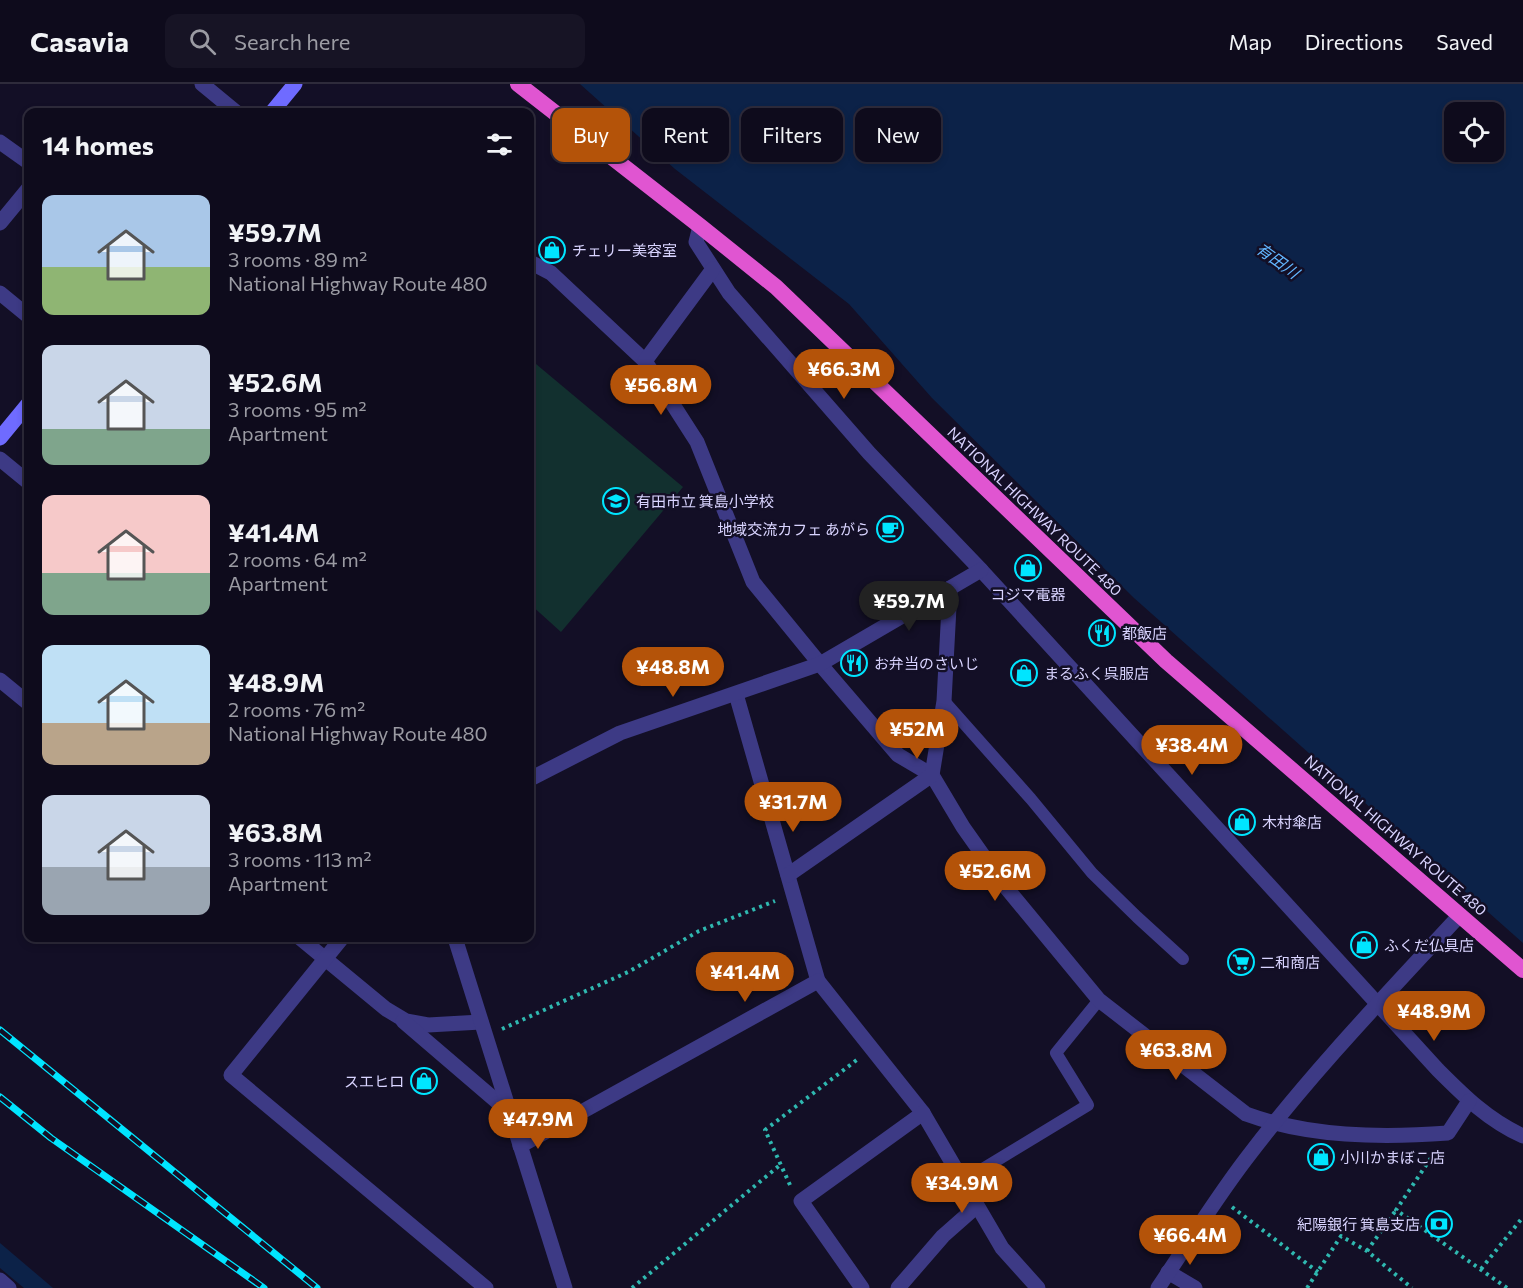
<!DOCTYPE html>
<html lang="en">
<head>
<meta charset="utf-8">
<style>
  :root { --surface:#0e0b1c; --page:#171425; --text:#f1f3f6; --muted:#9b9ba3; --line:#2e2b3b; --accent:#b45309 }
  body { margin:0; font-family:Commissioner,"Noto Sans JP",sans-serif; background:var(--page); color:var(--text); height:100vh; display:flex; flex-direction:column; font-size:22px; white-space:nowrap }
  * { box-sizing:border-box; margin:0 }
  p { font-size:20px; color:var(--muted) }
  .icon { flex:none; width:33px; height:33px; fill:none; stroke:currentColor; stroke-width:2; stroke-linecap:round; stroke-linejoin:round }
  .map { position:relative; flex:1; overflow:hidden }
  .side { position:absolute; left:24px; top:24px; width:510px; height:834px; display:flex; flex-direction:column; background:var(--surface); border-radius:12px; box-shadow:0 3px 9px #0003,0 0 0 2px var(--line) }
  .side>* { flex:none }
  .top-card { position:absolute; left:552px; top:24px; width:570px; height:54px; display:flex; gap:12px }
  .fabs { position:absolute; left:1444px; top:18px; display:grid; gap:12px }
  .fabs a { display:grid; place-items:center; width:60px; height:60px; border-radius:12px; background:var(--surface); box-shadow:0 3px 9px #0003,0 0 0 2px var(--line); font-size:30px }
  .price { position:absolute; translate:-50% -51px; padding:0 14px; border-radius:21px; background:var(--accent); color:#fff; font-size:20px; line-height:39px; filter:drop-shadow(0 2px 3px #0008) }
  .price::after { content:''; position:absolute; left:50%; top:36px; width:18px; height:14px; margin-left:-9px; background:inherit; clip-path:polygon(0 0,100% 0,50% 100%) }
  .price.active { background:#222; color:#fff }
  ul { padding:0; list-style:none }
  li { display:flex; align-items:center; gap:18px; height:150px; padding:0 18px }
  li span { display:grid; place-items:center; flex:none; width:168px; height:120px; border-radius:12px; color:#555 }
  li>.icon { margin-inline-start:auto }
  span .icon { width:72px; height:72px; fill:#fffc; stroke-width:1 }
  li b { font-size:26px }
  h2 { display:flex; justify-content:space-between; align-items:center; height:72px; padding:0 18px; font-size:26px }
  .tag { padding:0 21px; border-radius:12px; background:var(--surface); box-shadow:0 3px 9px #0003,0 0 0 2px var(--line); font-size:21px; line-height:54px }
  .tag.active { background:var(--accent); color:#fff }
  header { display:flex; align-items:center; gap:36px; box-sizing:border-box; height:84px; padding:0 30px; background:var(--surface); border-bottom:2px solid var(--line) }
  header strong { font-size:28px }
  nav { display:flex; gap:33px; margin-inline-start:auto; font-size:21px }
  .search { width:420px; height:54px; background:var(--page); display:flex; align-items:center; gap:15px; box-sizing:border-box; padding:0 21px; border-radius:12px; color:var(--muted); font-size:22px }
  .map>svg:first-child { display:block }
</style>
</head>
<body>
<header>
<strong>Casavia</strong>
<div class="search"><svg class="icon" aria-label="search" viewBox="0 0 24 24"><circle cx="10" cy="10" r="6"/><path d="M15 15l6 6"/></svg>Search here</div>
<nav><a>Map</a><a>Directions</a><a>Saved</a></nav>
</header>
<div class="map">
<svg width="1523" height="1204" viewBox="0 0 1523 1204">
  <rect width="100%" height="100%" fill="#130f26"/>
  <path fill="#12302f" d="M530 275 683 403 561 548 530 520Z"/>
  <g fill="#0c2248" fill-rule="evenodd">
    <path d="M580 0H1523V859L1134 514 932 314 849 220 675 85ZM1455 28H1494V68H1455Z"/>
    <path d="M0 1159 53 1204H24L0 1184Z"/>
  </g>
  <g fill="none" stroke-linecap="round" stroke-linejoin="round">
    <g stroke="#2fb8b0" stroke-width="4" stroke-dasharray="3 4.5" stroke-linecap="butt">
      <path d="M502 945 628 888 699 847 775 817"/>
      <path d="M1435 1068 1396 1126 1507 1204"/>
      <path d="M790 1101 765 1046 858 975"/>
      <path d="M1232 1123 1318 1188"/>
      <path d="M1367 1167 1396 1126"/>
      <path d="M1481 1185 1523 1133"/>
      <path d="M632 1204 780 1081"/>
      <path d="M1307 1204 1341 1152 1367 1167 1412 1204"/>
    </g>
    <g stroke="#3d3a85" stroke-width="12">
      <path d="M944 617 1031 715 1092 789 1137 833 1183 875"/>
      <path d="M963 1097 1088 1021 1056 969 1099 916"/>
    </g>
    <g stroke="#3d3a85" stroke-width="15">
      <path d="M202 0 236 28"/>
      <path d="M0 58 28 78"/>
      <path d="M0 139 28 105"/>
      <path d="M700 142 696 158 729 209 869 369 981 486 1438 986C1465 1013 1488 1036 1523 1052"/>
      <path d="M530 178 551 189 645 277"/>
      <path d="M713 185 645 277 697 358 753 498 820 580 898 671 932 691 963 743 1004 801 1099 916 1246 1030C1309 1053 1381 1054 1448 1049L1469 1017"/>
      <path d="M0 209 28 232"/>
      <path d="M0 596 28 619"/>
      <path d="M736 610 818 897"/>
      <path d="M530 695 620 649 820 580 981 486"/>
      <path d="M788 791 932 691 944 617 950 504"/>
      <path d="M300 854 386 925 406 937 428 941 481 938"/>
      <path d="M342 854 231 991 486 1204"/>
      <path d="M403 937 508 1027"/>
      <path d="M520 1062 818 897 923 1029 1002 1164 1038 1204"/>
      <path d="M1168 1188 1195 1204"/>
      <path d="M0 1196 9 1204"/>
      <path d="M862 1204 801 1117 923 1029"/>
      <path d="M898 1204 943 1152 977 1122"/>
    </g>
    <g stroke="#3d3a85" stroke-width="15">
      <path d="M0 375 28 398"/>
      <path d="M455 854 565 1204"/>
      <path d="M1158 1204C1187 1161 1214 1117 1246 1075 1311 989 1387 910 1460 831"/>
    </g>
    <g stroke="#6f6bff" stroke-width="15">
      <path d="M272 28 295 0"/>
      <path d="M0 354 28 320"/>
    </g>
    <path stroke="#e055d1" stroke-width="16" d="M518 0 700 142 776 203 1166 577 1523 886"/>
    <defs>
      <g id="rail">
        <path d="M0 946 317 1204"/>
        <path d="M0 1013 51 1054 264 1204"/>
      </g>
    </defs>
    <use href="#rail" stroke="#00e5ff" stroke-width="7"/>
    <use href="#rail" stroke="#130f26" stroke-width="4.5" stroke-dasharray="14" stroke-linecap="butt"/>
  </g>
  <defs>
    <symbol id="shop-ring" viewBox="-11 -11 22 22"><circle r="9.5" fill="#130f26" stroke="#00e5ff" stroke-width="1.5"/><path d="M-5-2.5h2.3a2.7 3.5 0 0 1 5.4 0H5L5.5 6h-11ZM-1.5-2.5h3a1.5 2.3 0 0 0-3 0Z" fill="#00e5ff"/></symbol>
    <symbol id="school-ring" viewBox="-11 -11 22 22"><circle r="9.5" fill="#130f26" stroke="#00e5ff" stroke-width="1.5"/><path d="M0-5L7-2L0 1L-7-2ZM-4 1L0 2.5L4 1V4Q0 6-4 4Z" fill="#00e5ff"/></symbol>
    <symbol id="cafe-ring" viewBox="-11 -11 22 22"><circle r="9.5" fill="#130f26" stroke="#00e5ff" stroke-width="1.5"/><path d="M-5.5-4.5H6V0H3Q3 3.5 0 3.5H-2.5Q-5.5 3.5-5.5 0ZM3-3.2v2h1.7v-2ZM-6 4.5H4V6H-6Z" fill="#00e5ff"/></symbol>
    <symbol id="restaurant-ring" viewBox="-11 -11 22 22"><circle r="9.5" fill="#130f26" stroke="#00e5ff" stroke-width="1.5"/><path d="M-5-6h1v4h1v-4h1v4h1v-4h1v5L-1.5 .5V6h-2V.5L-5-1ZM5-6V6H3V1.5H1.5Q1.5-4 5-6Z" fill="#00e5ff"/></symbol>
    <symbol id="supermarket-ring" viewBox="-11 -11 22 22"><circle r="9.5" fill="#130f26" stroke="#00e5ff" stroke-width="1.5"/><path d="M-6-5.5h2.5l.6 2H6L4.5 2H-2.5L-4.4-4H-6ZM-1.5 3.2a1.3 1.3 0 1 0 .1 0ZM3 3.2a1.3 1.3 0 1 0 .1 0Z" fill="#00e5ff"/></symbol>
    <symbol id="bank-ring" viewBox="-11 -11 22 22"><circle r="9.5" fill="#130f26" stroke="#00e5ff" stroke-width="1.5"/><path d="M-6-4H6V4H-6ZM0-2.3a2.3 2.3 0 1 0 0 4.6a2.3 2.3 0 1 0 0-4.6Z" fill="#00e5ff"/></symbol>
  </defs>
  <g fill-rule="evenodd">
    <use href="#shop-ring" x="537" y="151" width="30" height="30"/>
    <use href="#school-ring" x="601" y="402" width="30" height="30"/>
    <use href="#cafe-ring" x="875" y="430" width="30" height="30"/>
    <use href="#shop-ring" x="1013" y="469" width="30" height="30"/>
    <use href="#restaurant-ring" x="1087" y="534" width="30" height="30"/>
    <use href="#restaurant-ring" x="839" y="564" width="30" height="30"/>
    <use href="#shop-ring" x="1009" y="574" width="30" height="30"/>
    <use href="#shop-ring" x="1227" y="723" width="30" height="30"/>
    <use href="#shop-ring" x="1349" y="846" width="30" height="30"/>
    <use href="#supermarket-ring" x="1226" y="863" width="30" height="30"/>
    <use href="#shop-ring" x="409" y="982" width="30" height="30"/>
    <use href="#shop-ring" x="1306" y="1058" width="30" height="30"/>
    <use href="#bank-ring" x="1424" y="1125" width="30" height="30"/>
  </g>
  <g text-anchor="middle" dominant-baseline="central" stroke-width="5" stroke-linejoin="round" paint-order="stroke">
    <g font-size="15" fill="#d9d4ff" stroke="#130f26" text-anchor="start">
      <text x="572" y="166">チェリー美容室</text>
      <text x="636" y="417">有田市立 箕島小学校</text>
      <text x="870" y="445" text-anchor="end">地域交流カフェ あがら</text>
      <text x="1028" y="510" text-anchor="middle">コジマ電器</text>
      <text x="1122" y="549">都飯店</text>
      <text x="874" y="579">お弁当のさいじ</text>
      <text x="1044" y="589">まるふく呉服店</text>
      <text x="1262" y="738">木村傘店</text>
      <text x="1384" y="861">ふくだ仏具店</text>
      <text x="1260" y="878">二和商店</text>
      <text x="404" y="997" text-anchor="end">スエヒロ</text>
      <text x="1340" y="1073">小川かまぼこ店</text>
      <text x="1420" y="1140" text-anchor="end">紀陽銀行 箕島支店</text>
    </g>
    <g font-size="15" fill="#d9d4ff" stroke="#130f26">
      <text transform="translate(1035 427) rotate(44)">NATIONAL HIGHWAY ROUTE 480</text>
      <text transform="translate(1396 751) rotate(41)">NATIONAL HIGHWAY ROUTE 480</text>
    </g>
    <g font-size="16" font-style="italic" fill="#62b6ff" stroke="#130f26">
      <text transform="translate(1278 176) rotate(36)">有田川</text>
    </g>
  </g>
</svg>
<div class="fabs">
<a><svg class="icon" aria-label="locate" viewBox="0 0 24 24"><circle cx="12" cy="12" r="6"/><path d="M12 2v4M12 18v4M2 12h4M18 12h4"/></svg></a>
</div>
<b class="price" style="left:844px;top:316px">¥66.3M</b>
<b class="price" style="left:661px;top:332px">¥56.8M</b>
<b class="price active" style="left:909px;top:548px">¥59.7M</b>
<b class="price" style="left:673px;top:614px">¥48.8M</b>
<b class="price" style="left:917px;top:676px">¥52M</b>
<b class="price" style="left:1192px;top:692px">¥38.4M</b>
<b class="price" style="left:793px;top:749px">¥31.7M</b>
<b class="price" style="left:995px;top:818px">¥52.6M</b>
<b class="price" style="left:745px;top:919px">¥41.4M</b>
<b class="price" style="left:1434px;top:958px">¥48.9M</b>
<b class="price" style="left:1176px;top:997px">¥63.8M</b>
<b class="price" style="left:538px;top:1066px">¥47.9M</b>
<b class="price" style="left:962px;top:1130px">¥34.9M</b>
<b class="price" style="left:1190px;top:1182px">¥66.4M</b>
<div class="top-card">
<a class="tag active">Buy</a>
<a class="tag">Rent</a>
<a class="tag">Filters</a>
<a class="tag">New</a>
</div>
<section class="side">
<h2>14 homes<svg class="icon" aria-label="filters" viewBox="0 0 24 24"><path d="M4 7h16M4 17h16"/><circle cx="9" cy="7" r="2"/><circle cx="15" cy="17" r="2"/></svg></h2>
<ul>
<li><span style="background:linear-gradient(#a9c7e8 60%,#8fb573 0)"><svg class="icon" aria-label="home" viewBox="0 0 24 24"><path d="M3 11l9-7 9 7M6 9v11h12V9"/></svg></span><div><b>¥59.7M</b><p>3 rooms · 89 m²</p><p>National Highway Route 480</p></div></li>
<li><span style="background:linear-gradient(#c9d6e8 70%,#7fa58c 0)"><svg class="icon" aria-label="home" viewBox="0 0 24 24"><path d="M3 11l9-7 9 7M6 9v11h12V9"/></svg></span><div><b>¥52.6M</b><p>3 rooms · 95 m²</p><p>Apartment</p></div></li>
<li><span style="background:linear-gradient(#f6c9c9 65%,#7fa58c 0)"><svg class="icon" aria-label="home" viewBox="0 0 24 24"><path d="M3 11l9-7 9 7M6 9v11h12V9"/></svg></span><div><b>¥41.4M</b><p>2 rooms · 64 m²</p><p>Apartment</p></div></li>
<li><span style="background:linear-gradient(#bfe0f5 65%,#b9a48a 0)"><svg class="icon" aria-label="home" viewBox="0 0 24 24"><path d="M3 11l9-7 9 7M6 9v11h12V9"/></svg></span><div><b>¥48.9M</b><p>2 rooms · 76 m²</p><p>National Highway Route 480</p></div></li>
<li><span style="background:linear-gradient(#c9d6e8 60%,#9aa5b1 0)"><svg class="icon" aria-label="home" viewBox="0 0 24 24"><path d="M3 11l9-7 9 7M6 9v11h12V9"/></svg></span><div><b>¥63.8M</b><p>3 rooms · 113 m²</p><p>Apartment</p></div></li>
</ul>
</section>
</div>
</body>
</html>
